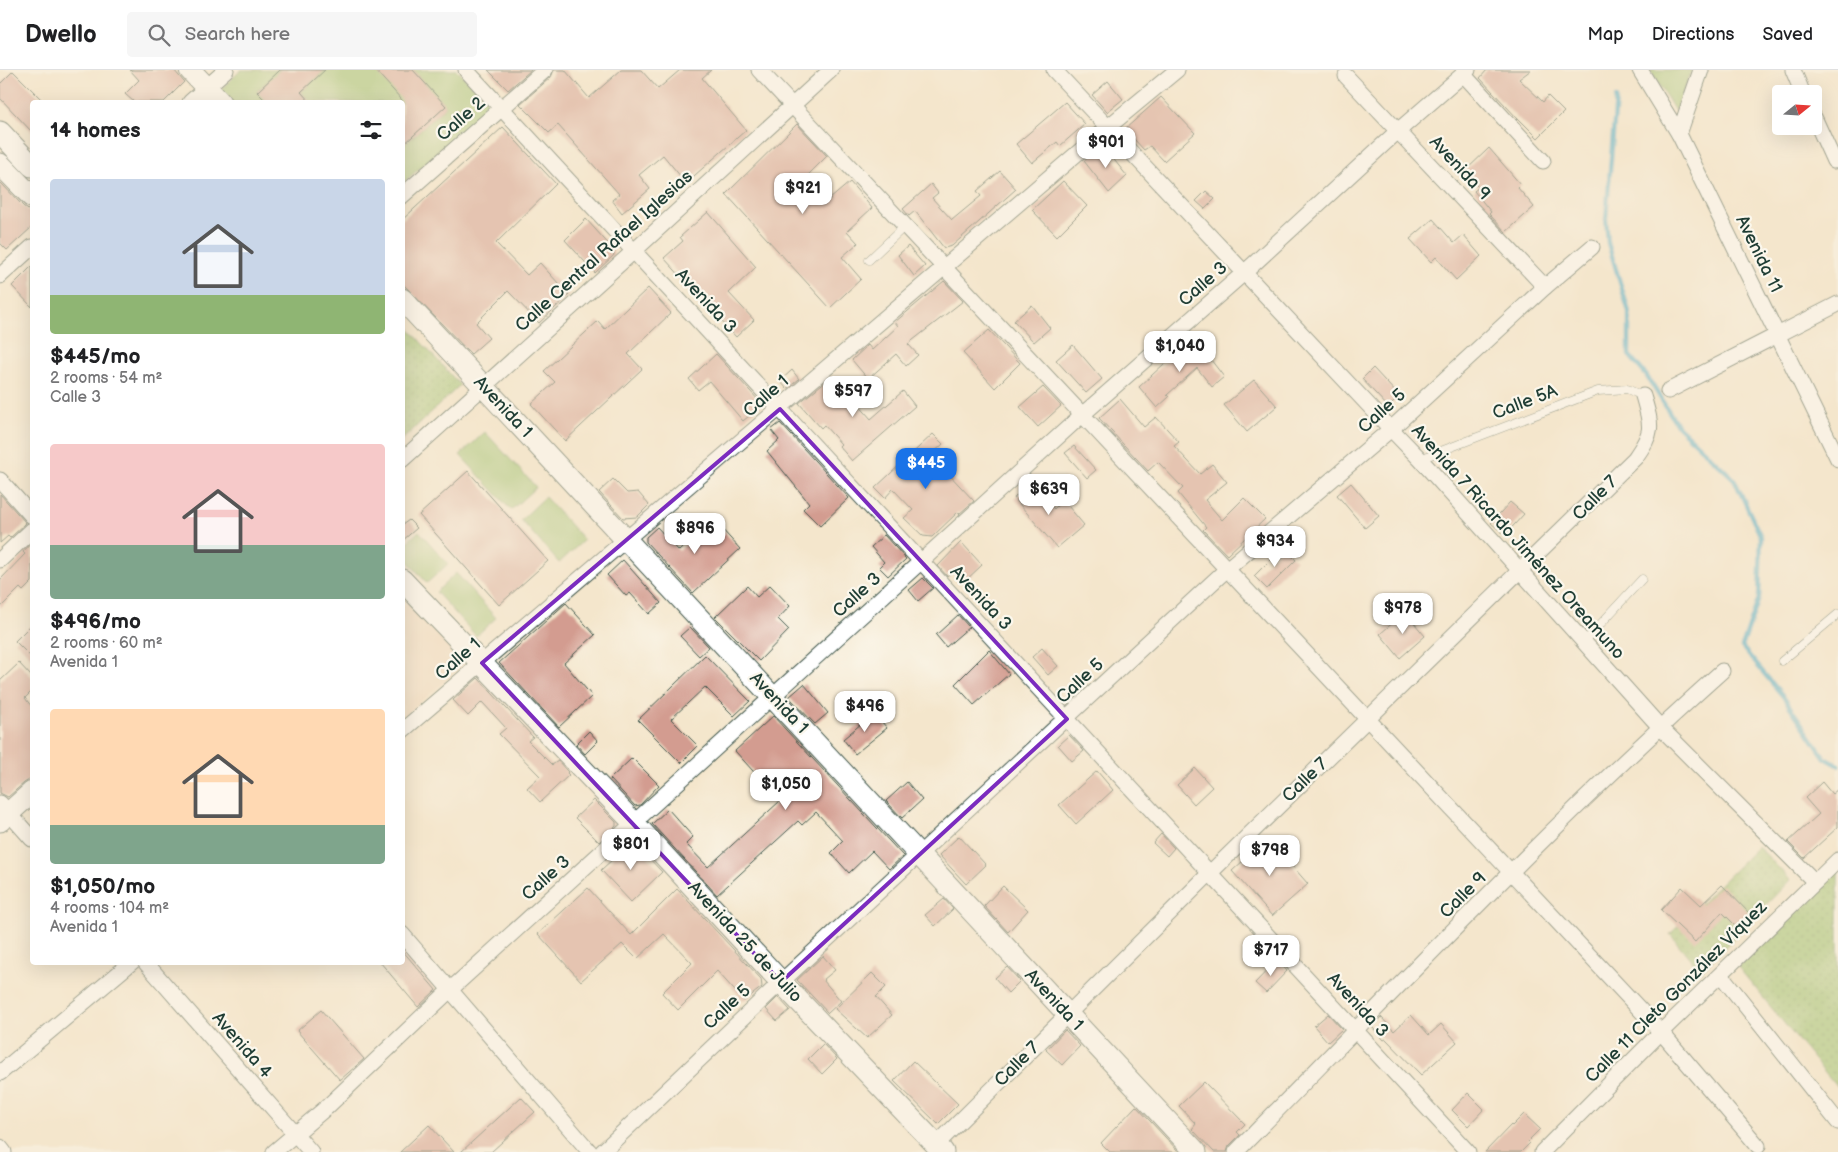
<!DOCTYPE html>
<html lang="en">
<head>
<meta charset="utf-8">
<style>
  :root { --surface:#fff; --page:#f6f6f6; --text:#202124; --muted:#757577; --line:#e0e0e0; --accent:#1a73e8 }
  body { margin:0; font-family:"Balsamiq Sans",sans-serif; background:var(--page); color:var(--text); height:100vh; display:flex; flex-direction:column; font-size:19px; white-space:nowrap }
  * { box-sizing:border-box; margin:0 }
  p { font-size:16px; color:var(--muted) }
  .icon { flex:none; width:28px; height:28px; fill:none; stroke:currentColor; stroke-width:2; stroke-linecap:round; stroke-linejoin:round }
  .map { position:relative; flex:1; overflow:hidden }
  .details { position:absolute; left:30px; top:30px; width:375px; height:865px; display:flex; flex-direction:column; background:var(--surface); border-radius:5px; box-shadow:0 5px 20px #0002 }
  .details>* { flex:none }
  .needle { width:32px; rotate:72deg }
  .tools { position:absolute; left:1772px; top:15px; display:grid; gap:10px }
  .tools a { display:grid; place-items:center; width:50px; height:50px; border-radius:5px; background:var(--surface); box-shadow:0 5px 20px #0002; font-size:25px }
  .price { position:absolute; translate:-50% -42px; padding:0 11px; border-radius:10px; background:#fff; color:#222; font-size:16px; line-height:32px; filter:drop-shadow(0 1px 2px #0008) }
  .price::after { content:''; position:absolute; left:50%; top:30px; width:15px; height:11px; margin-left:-8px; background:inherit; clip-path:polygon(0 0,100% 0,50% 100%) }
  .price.on { background:var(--accent); color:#fff }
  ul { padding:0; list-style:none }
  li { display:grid; align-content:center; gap:10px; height:265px; padding:0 20px }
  li span { display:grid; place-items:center; height:155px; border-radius:5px; color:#555 }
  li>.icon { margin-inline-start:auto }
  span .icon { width:90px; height:90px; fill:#fffc; stroke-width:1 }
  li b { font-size:21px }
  h2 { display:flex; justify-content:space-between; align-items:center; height:60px; padding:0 20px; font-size:21px }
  header { display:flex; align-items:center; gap:30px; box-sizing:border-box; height:70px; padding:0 25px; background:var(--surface); border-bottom:1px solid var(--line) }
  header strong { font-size:24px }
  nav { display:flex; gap:28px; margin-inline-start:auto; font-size:18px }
  .search { width:350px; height:45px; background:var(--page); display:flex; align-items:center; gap:12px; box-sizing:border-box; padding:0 18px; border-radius:5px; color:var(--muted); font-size:19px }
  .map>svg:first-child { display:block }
</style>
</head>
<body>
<header>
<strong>Dwello</strong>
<div class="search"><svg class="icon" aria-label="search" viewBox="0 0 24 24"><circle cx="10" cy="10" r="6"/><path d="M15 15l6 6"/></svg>Search here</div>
<nav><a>Map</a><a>Directions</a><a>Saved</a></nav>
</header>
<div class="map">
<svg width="1838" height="1082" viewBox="0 0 1838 1082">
  <defs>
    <pattern id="park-dots" width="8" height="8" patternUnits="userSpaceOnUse" patternTransform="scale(1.25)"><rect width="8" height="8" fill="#99c16d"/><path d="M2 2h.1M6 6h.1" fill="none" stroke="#7c9e5a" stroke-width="1.8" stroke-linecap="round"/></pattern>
  </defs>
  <rect width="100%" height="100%" fill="#fbf7ec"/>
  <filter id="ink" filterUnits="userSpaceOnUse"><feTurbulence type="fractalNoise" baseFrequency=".02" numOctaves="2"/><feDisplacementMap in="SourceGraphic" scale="10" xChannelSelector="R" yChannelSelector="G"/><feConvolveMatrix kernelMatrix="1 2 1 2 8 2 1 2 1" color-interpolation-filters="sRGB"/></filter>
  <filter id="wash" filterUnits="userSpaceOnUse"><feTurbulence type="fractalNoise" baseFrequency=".0096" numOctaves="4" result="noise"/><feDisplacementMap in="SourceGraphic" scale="20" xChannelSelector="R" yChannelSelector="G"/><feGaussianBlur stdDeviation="1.12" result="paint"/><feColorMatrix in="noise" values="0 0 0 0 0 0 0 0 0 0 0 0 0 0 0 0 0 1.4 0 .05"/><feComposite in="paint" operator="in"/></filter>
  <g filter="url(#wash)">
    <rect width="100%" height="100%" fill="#f4e6cc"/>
    <path fill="#efd6bb" d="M410 530 465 594 403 647V537Z"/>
    <g fill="#99c16d" stroke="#5c7f50">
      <path d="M241 0H280L257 21 267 32H231L220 20Z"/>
      <path d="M325 0H375L406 33 310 32 301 22Z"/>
      <path d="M413 0H457L491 35 403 113V76L446 36Z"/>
      <path d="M1650 0H1692L1675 41Z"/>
      <path d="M485 362 536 417 511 440 460 385Z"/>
      <path d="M545 427 584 470 559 493 521 450Z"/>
      <path d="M419 461 448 494 427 513 403 486V476Z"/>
      <path d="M456 503 496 548 476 566 436 522Z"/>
    </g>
    <g fill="url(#park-dots)" stroke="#5c7f50">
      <path d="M402 251 460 315 403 369H402Z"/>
      <path d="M1758 776 1790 810 1701 902 1670 864Z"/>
      <path d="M1838 797V1019L1738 897Z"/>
    </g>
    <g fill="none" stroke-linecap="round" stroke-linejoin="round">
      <path stroke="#4cabcb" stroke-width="4.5" d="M1616 28 1606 149 1608 173 1629 242V285L1646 305 1678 356 1734 409 1761 467 1759 528 1742 577 1782 625 1825 688 1838 695"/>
    </g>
    <g id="blocks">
      <g fill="#d39c90">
        <path d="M130 0H174L184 12 164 32H134L125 24 139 10Z"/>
        <path d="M280 0H325L301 22 310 32H267L257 22Z"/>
        <path d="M375 0H413L446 36 402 76V30Z"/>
        <path d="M488 0H531L508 20Z"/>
        <path d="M554 0H565L589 28 621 0H641L658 19 680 0H711L702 8 746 60 686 113 663 85 639 105 650 119 622 143 612 130 619 124 558 55 549 63 520 34 551 7Z"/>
        <path d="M1487 0H1531L1519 9 1543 32 1548 26 1564 42 1538 68 1518 48V49L1480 8Z"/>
        <path d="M13 1 44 32H32V62L0 28V14Z"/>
        <path d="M1108 11 1123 29 1107 42 1092 25Z"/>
        <path d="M1161 27 1195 63 1164 91 1150 76 1144 80 1125 59Z"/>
        <path d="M1065 32 1085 54 1060 76 1057 72 1032 93 1016 74Z"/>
        <path d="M797 54 827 86 802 111 823 135 850 112 872 138 847 161 858 173 842 187 861 209 830 238 726 124Z"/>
        <path d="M503 57 556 114 496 173 527 205 540 193 569 225 539 253 508 221 476 253 489 268 471 284 402 213V150Z"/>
        <path d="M1103 76 1127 106 1109 123 1084 91Z"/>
        <path d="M1489 78 1521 115 1518 118 1534 137 1506 162 1489 144 1491 142 1474 121 1479 117 1464 102Z"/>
        <path d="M1000 101 1016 119 952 176 944 178 915 141 909 146 903 139 931 114 938 123 932 128 952 150 981 126 977 121Z"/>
        <path d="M1063 111 1087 136 1057 166 1032 140Z"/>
        <path d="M0 112 23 136 32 143V157L7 180 0 173Z"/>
        <path d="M1206 121 1215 129 1205 139 1196 131Z"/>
        <path d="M708 142 756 197 729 223 754 250 736 267 664 188 683 171 680 167Z"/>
        <path d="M586 149 613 179 614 185 595 203 565 170Z"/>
        <path d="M1433 149 1454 173 1463 165 1481 186 1456 210 1436 187 1431 192 1410 169Z"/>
        <path d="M908 176 925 196 914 206 898 185Z"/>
        <path d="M32 196V237L12 216Z"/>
        <path d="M944 211 963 231 908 274 918 285 906 296 896 284 868 309 852 290 868 275 872 280 898 256 895 252Z"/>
        <path d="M648 218 671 243 628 284 642 299 565 371 531 334 555 312 544 301 598 251 605 259Z"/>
        <path d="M1032 235 1050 258 1034 272 1014 251Z"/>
        <path d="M989 260 1020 293 995 318 963 283Z"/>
        <path d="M1195 269 1224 307 1212 317 1197 298 1167 325 1169 327 1157 338 1139 317 1177 282Z"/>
        <path d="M1073 275 1102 309 1086 323 1056 290Z"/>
        <path d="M716 284 761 333V336L743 351 709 311 698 320 689 309Z"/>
        <path d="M1373 298 1399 326 1388 337 1362 309Z"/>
        <path d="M792 300 799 309 787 319 780 311Z"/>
        <path d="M827 310 853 339 858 334 871 349 903 321 915 336 852 391 839 376 841 374 824 355 821 358 799 333Z"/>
        <path d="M1254 310 1277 336 1247 362 1224 335Z"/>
        <path d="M1043 317 1061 336 1038 357 1020 337Z"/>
        <path d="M1120 329 1144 357 1156 347 1179 372 1174 376 1200 404 1212 394 1227 412 1205 430 1222 450 1244 428 1265 449 1227 485 1203 460 1206 457 1178 423 1183 418 1158 392 1148 401 1099 348Z"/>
        <path d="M780 353 849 428 820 456 803 439 809 433 767 381 779 370 771 360Z"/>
        <path d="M933 364 943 374 931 385 974 431 959 444 958 442 932 467 923 466 904 448 913 440 893 419 885 428 875 418Z"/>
        <path d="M1074 376 1096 400 1087 408 1065 383Z"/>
        <path d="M468 401 548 491 499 535 419 445Z"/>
        <path d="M613 409 627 423 638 422 649 435 637 447 623 448 599 422Z"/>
        <path d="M1031 413 1054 439 1063 430 1084 455 1057 478 1014 428Z"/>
        <path d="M1351 413 1379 446 1365 458 1337 425Z"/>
        <path d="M0 424 26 453 10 468 8 466 0 473Z"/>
        <path d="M1510 432 1524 444 1505 465 1491 453Z"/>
        <path d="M409 450 417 458 402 471V455Z"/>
        <path d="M708 454 715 462 720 457 740 479 693 523 646 472V467L657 457 679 481Z"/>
        <path d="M884 465 906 489 888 506 879 497 884 492 871 477Z"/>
        <path d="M32 472V512L23 521 20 518 0 538V510L25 484 23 482Z"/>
        <path d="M961 472 982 495 964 512 953 501 947 506 938 496Z"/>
        <path d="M1283 477 1296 490 1267 519 1254 506Z"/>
        <path d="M623 490 661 533 649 544 630 523 626 526 607 505Z"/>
        <path d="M923 508 933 518 918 531 909 520Z"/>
        <path d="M770 515 790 536 778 549 789 560 759 591 715 547 747 516 757 527Z"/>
        <path d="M566 533 595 565 564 593 592 626 559 657 499 593Z"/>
        <path d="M1405 542 1425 566 1400 588 1380 564Z"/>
        <path d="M958 545 969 557 946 577 936 565Z"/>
        <path d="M32 554V588L15 571Z"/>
        <path d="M690 557 709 577 699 586 680 566Z"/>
        <path d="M1042 578 1058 596 1048 605 1032 587Z"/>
        <path d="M989 580 1009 604 974 635 955 614Z"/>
        <path d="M705 585 750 631 734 646 705 617 671 649 698 676 681 693 638 650Z"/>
        <path d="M19 593 32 607V621L25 628 32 637V708L24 713 8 727 0 723V611Z"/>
        <path d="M478 608 533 667 528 671 552 695 558 691 568 702 567 703 569 705 540 732 527 718 540 706 499 664 506 658 482 632 468 646 453 630Z"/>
        <path d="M804 614 828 643 815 654 789 627Z"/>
        <path d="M874 643 887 658 855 684 843 669Z"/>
        <path d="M773 646 903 786 889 799 872 781 849 803 831 783 843 771 816 742 802 755 798 751 717 825 652 754 668 739 693 767 686 774 708 797 780 731 735 681Z"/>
        <path d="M589 661 598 671 585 684 576 674Z"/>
        <path d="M1069 665 1084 681 1072 691 1058 675Z"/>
        <path d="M632 688 659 715 640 735 635 736 610 709Z"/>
        <path d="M1195 698 1212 717 1194 734 1177 715Z"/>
        <path d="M1097 701 1113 720 1076 754 1059 735Z"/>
        <path d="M907 712 922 730 902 748 886 731Z"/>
        <path d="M1822 712 1832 724 1838 719V757L1804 788 1788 772 1819 744 1805 728Z"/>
        <path d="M594 730 616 752V756L599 772 575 748Z"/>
        <path d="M1161 764 1174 778 1167 786 1153 773Z"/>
        <path d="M959 766 986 795 966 814 939 785Z"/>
        <path d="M1268 768 1308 814 1272 846 1232 801Z"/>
        <path d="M632 770 662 802 631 832 601 800 614 788 612 786 618 780V783Z"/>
        <path d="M1722 815 1751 845 1738 858 1722 842 1695 872 1661 840 1682 817 1701 835Z"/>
        <path d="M1003 816 1028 840 1008 862 984 836Z"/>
        <path d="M588 818 631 865 677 819 761 909 762 917 744 931 717 901 678 940 662 923 692 893 664 864 637 889 622 874 581 911 538 864Z"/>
        <path d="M944 829 953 839 935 856 925 845Z"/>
        <path d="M402 880 436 920 418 937 380 892H402Z"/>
        <path d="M823 886 835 900 823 910 841 931 828 943 797 910Z"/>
        <path d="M1277 890 1287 901 1266 923 1255 913Z"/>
        <path d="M1007 897 1020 911 1008 923 995 908Z"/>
        <path d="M872 903 886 917 876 927 892 945 867 968 835 939Z"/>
        <path d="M778 927 790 940 777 951 766 939Z"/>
        <path d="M321 940 364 989 340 1010 297 961Z"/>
        <path d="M1328 944 1342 959 1328 972 1314 956Z"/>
        <path d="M1411 945 1429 965 1441 954 1457 972 1421 1005 1386 969 1384 970 1372 957 1381 947 1394 961Z"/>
        <path d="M1065 960 1080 976 1062 995 1046 980Z"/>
        <path d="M823 974 837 989 822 1004 808 989Z"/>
        <path d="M913 991 958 1034 938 1054 894 1011Z"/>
        <path d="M1204 1012 1245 1054 1237 1062 1240 1065 1229 1076 1227 1082H1214L1192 1059 1196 1054 1179 1036Z"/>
        <path d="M1468 1023 1484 1039 1468 1056 1452 1040Z"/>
        <path d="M521 1027 535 1042 491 1082H461Z"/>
        <path d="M1136 1036 1179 1082H1110L1101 1073Z"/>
        <path d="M1524 1044 1540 1059 1528 1071 1530 1073 1521 1082H1485L1511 1055 1512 1056Z"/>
        <path d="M429 1055 454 1082H400Z"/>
      </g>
    </g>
  </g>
  <g filter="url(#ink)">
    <use href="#blocks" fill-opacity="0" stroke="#3f564b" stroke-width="1"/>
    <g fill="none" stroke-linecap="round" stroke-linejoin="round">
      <defs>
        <g id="lane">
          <path d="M869 190 905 156"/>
          <path d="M1420 389 1598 321 1627 319 1643 326"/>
          <path d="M1584 572 1642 509"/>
          <path d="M1782 591 1838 544"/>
        </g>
        <g id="street">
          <path d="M466 0 1468 1082"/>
          <path d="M759 0 1661 962 1758 1076"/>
          <path d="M1054 0 1391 359 1420 389 1660 657 1815 812"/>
          <path d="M1640 0 1679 64 1838 389"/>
          <path d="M1793 0 1803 24"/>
          <path d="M1463 4 1543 91"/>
          <path d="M1346 6 1545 217"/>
          <path d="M190 32 226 0"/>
          <path d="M1814 47 1834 91"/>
          <path d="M1679 64 1701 0"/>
          <path d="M402 126 545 0"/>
          <path d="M0 206 32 177"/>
          <path d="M1668 321 1838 234"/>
          <path d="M402 390 634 181 831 0"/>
          <path d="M0 410 32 446"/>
          <path d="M0 490 32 460"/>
          <path d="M402 661 1108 57 1177 0"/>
          <path d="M0 733 32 769"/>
          <path d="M402 864 590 1082"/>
          <path d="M145 892 311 1082"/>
          <path d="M1721 905 1838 1052"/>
          <path d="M0 1003 132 892"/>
          <path d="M936 1075 1210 803 1635 388C1654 361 1652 357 1643 326"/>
          <path d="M0 1077 4 1082"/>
          <path d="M274 1082 327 1037 451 919 1082 345 1245 202 1399 60 1468 0"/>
          <path d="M602 1082 781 912 1227 499 1391 359 1545 217 1592 177"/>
          <path d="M1236 1082C1396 920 1552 753 1722 601"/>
          <path d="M1542 1082 1661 962 1838 790"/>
        </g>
        <g id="secondary">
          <path d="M190 0 220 32"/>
          <path d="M0 62 32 96"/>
          <path d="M0 94 32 127"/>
          <path d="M402 229 1196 1082"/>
          <path d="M402 510 634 753 781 912 943 1082"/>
          <path d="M0 751 32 722"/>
        </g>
      </defs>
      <use href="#lane" stroke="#3f564b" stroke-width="9"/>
      <use href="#street" stroke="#3f564b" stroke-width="17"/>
      <use href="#secondary" stroke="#3f564b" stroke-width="23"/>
      <use href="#lane" stroke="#fff" stroke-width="8"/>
      <use href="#street" stroke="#fff" stroke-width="15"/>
      <use href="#secondary" stroke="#fff" stroke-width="21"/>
    </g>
  </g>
  <path d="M0 0H1838V1082H0ZM780 339 1067 649 781 912 482 593Z" fill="#f4e6cc" fill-opacity=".55" fill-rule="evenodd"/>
  <path fill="none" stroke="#7b2cbf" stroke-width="4" stroke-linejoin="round" d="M780 339 1067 649 781 912 482 593Z"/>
  <g text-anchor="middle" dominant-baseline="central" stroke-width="4.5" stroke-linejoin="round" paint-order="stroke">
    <g font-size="18" fill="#1f3d34" stroke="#fbf7ec">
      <text transform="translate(461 49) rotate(-41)">Calle 2</text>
      <text transform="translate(1460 98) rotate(47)">Avenida 9</text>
      <text transform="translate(604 181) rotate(-42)">Calle Central Rafael Iglesias</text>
      <text transform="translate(1759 184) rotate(64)">Avenida 11</text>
      <text transform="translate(1203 214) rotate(-41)">Calle 3</text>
      <text transform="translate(706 231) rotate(47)">Avenida 3</text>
      <text transform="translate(766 326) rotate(-41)">Calle 1</text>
      <text transform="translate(1525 332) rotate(-21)">Calle 5A</text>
      <text transform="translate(503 337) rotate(47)">Avenida 1</text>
      <text transform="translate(1382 341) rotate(-42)">Calle 5</text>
      <text transform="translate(1595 428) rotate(-45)">Calle 7</text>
      <text transform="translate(1518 472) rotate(48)">Avenida 7 Ricardo Jiménez Oreamuno</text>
      <text transform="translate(857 525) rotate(-42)">Calle 3</text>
      <text transform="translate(981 528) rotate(47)">Avenida 3</text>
      <text transform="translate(458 589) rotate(-41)">Calle 1</text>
      <text transform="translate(1080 611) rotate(-43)">Calle 5</text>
      <text transform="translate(779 633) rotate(47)">Avenida 1</text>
      <text transform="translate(1305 710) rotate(-44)">Calle 7</text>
      <text transform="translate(546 808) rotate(-42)">Calle 3</text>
      <text transform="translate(1463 825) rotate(-45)">Calle 9</text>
      <text transform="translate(745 872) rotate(47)">Avenida 25 de Julio</text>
      <text transform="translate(1676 922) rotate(-45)">Calle 11 Cleto González Víquez</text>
      <text transform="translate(1054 930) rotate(47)">Avenida 1</text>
      <text transform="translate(1358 935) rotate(47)">Avenida 3</text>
      <text transform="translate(727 937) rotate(-43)">Calle 5</text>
      <text transform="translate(242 975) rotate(49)">Avenida 4</text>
      <text transform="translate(1017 994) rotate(-45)">Calle 7</text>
    </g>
  </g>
</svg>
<div class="tools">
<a><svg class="needle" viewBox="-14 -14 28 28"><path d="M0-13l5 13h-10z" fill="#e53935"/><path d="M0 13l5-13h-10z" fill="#757577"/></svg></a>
</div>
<b class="price" style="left:1106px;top:99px">$901</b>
<b class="price" style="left:803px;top:145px">$921</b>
<b class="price" style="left:1180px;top:303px">$1,040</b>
<b class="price" style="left:853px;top:348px">$597</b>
<b class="price on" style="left:926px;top:420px">$445</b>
<b class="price" style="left:1049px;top:446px">$639</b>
<b class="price" style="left:695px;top:485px">$896</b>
<b class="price" style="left:1275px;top:498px">$934</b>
<b class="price" style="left:1403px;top:565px">$978</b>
<b class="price" style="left:865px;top:663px">$496</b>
<b class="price" style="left:786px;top:741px">$1,050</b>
<b class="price" style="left:631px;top:801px">$801</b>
<b class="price" style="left:1270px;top:807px">$798</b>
<b class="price" style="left:1271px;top:907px">$717</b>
<section class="details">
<h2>14 homes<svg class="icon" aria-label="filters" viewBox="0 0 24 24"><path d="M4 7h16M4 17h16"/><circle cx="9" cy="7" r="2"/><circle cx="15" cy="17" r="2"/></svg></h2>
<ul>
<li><span style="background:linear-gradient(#c9d6e8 75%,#8fb573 0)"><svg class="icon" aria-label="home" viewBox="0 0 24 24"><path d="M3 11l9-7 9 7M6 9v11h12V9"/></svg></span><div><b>$445/mo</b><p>2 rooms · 54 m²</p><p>Calle 3</p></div></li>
<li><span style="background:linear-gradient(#f6c9c9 65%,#7fa58c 0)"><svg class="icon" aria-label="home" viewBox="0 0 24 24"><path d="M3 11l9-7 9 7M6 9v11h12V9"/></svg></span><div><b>$496/mo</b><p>2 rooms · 60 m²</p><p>Avenida 1</p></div></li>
<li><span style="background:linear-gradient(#ffd9b3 75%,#7fa58c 0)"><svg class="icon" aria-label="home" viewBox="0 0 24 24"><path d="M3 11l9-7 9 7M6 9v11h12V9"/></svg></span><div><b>$1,050/mo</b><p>4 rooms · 104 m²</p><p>Avenida 1</p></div></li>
</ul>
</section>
</div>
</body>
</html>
